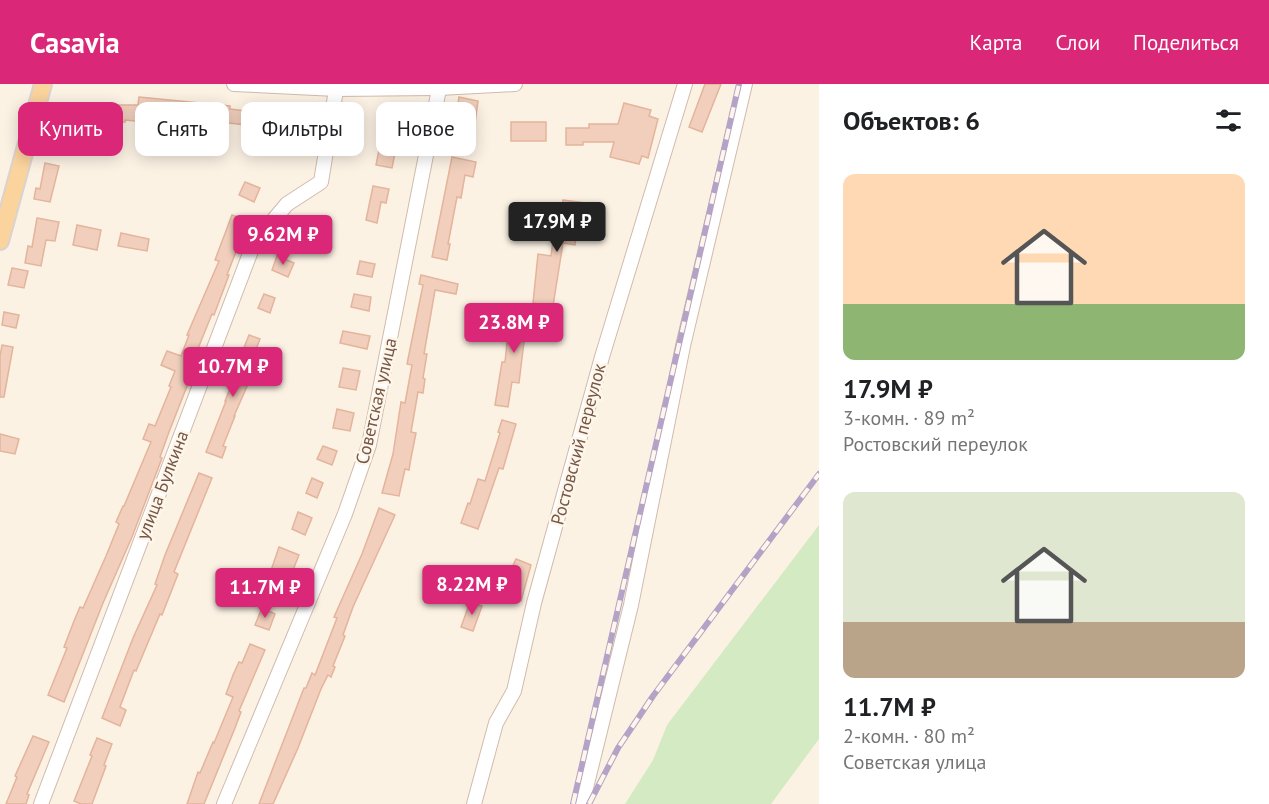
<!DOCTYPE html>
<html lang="ru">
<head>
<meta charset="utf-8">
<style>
  :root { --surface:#fff; --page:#f6f6f6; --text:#202124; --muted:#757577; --accent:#db2777 }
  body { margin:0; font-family:"PT Sans",sans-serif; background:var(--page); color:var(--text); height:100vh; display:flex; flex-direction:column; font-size:22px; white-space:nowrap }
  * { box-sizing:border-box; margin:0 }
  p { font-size:20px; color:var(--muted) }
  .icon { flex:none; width:33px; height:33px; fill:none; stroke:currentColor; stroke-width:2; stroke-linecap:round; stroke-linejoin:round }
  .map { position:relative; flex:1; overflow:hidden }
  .panel { display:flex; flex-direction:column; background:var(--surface); width:450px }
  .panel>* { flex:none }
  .hud { position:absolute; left:18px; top:18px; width:570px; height:54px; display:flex; gap:12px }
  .price { position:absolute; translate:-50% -51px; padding:0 14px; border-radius:6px; background:var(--accent); color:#fff; font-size:20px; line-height:39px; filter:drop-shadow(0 2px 3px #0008) }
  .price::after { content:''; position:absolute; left:50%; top:36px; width:18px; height:14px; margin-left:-9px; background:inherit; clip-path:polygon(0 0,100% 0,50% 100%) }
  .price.current { background:#222; color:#fff }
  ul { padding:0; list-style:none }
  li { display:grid; align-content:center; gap:12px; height:318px; padding:0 24px }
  li span { display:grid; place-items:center; height:186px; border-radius:12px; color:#555 }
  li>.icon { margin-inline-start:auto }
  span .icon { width:108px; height:108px; fill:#fffc; stroke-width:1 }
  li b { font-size:26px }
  h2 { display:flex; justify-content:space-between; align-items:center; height:72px; padding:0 24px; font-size:26px }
  .tag { padding:0 21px; border-radius:12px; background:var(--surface); box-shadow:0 3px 15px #0003; font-size:21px; line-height:54px }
  .tag.current { background:var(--accent); color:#fff }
  header { display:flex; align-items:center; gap:36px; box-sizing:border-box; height:84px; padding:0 30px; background:var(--accent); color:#fff }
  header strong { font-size:28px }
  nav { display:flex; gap:33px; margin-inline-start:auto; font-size:21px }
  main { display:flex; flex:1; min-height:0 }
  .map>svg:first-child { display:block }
</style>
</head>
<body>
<header>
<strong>Casavia</strong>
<nav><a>Карта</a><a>Слои</a><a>Поделиться</a></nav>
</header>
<main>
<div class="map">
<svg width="819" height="720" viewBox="0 0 819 720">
  <rect width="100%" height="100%" fill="#fcf2e4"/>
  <path fill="#d4eac3" d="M819 441V655L771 720H625L653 676 667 641Z"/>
  <g fill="#f1cfbc" stroke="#e4b49c" stroke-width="1.5">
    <path d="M705 0H721L702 48 689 43Z"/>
    <path d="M139 13 230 22V25L255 28 298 32V29L315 31 314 44 284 42V45L275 44 274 57 255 55 256 42 211 37 212 34 157 30 156 39 125 36V38H110L111 21H138Z"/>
    <path d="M459 13 478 17 473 54 454 50Z"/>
    <path d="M624 19 651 26 649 32 658 35 648 74 642 72 639 80 610 73 614 58H583V61H566V44H589V40H618Z"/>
    <path d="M386 28 402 31 399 47 383 43Z"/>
    <rect x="511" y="38" width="35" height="19"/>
    <path d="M379 66 395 69 392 84 376 81Z"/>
    <path d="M452 73 476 78 473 93 465 91 461 114 457 113 448 160H450L447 176 432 173Z"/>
    <path d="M45 79 59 82 50 118 34 115 36 104 40 105Z"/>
    <path d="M245 98 260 104 254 118 239 111Z"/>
    <path d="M373 102 389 105 386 119 381 118 377 139 366 136Z"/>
    <path d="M563 116 585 119 583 135 578 134 575 161 563 159 553 222 533 219 538 170 551 172 555 142 559 143Z"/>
    <path d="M232 131 246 136 235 164 237 165 227 191H229L214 231 212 230 197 267 200 269 169 348 160 373 162 374 132 453 103 519 64 618 48 611 67 564 64 563 74 537 80 523 83 524 106 472 119 440 116 438 123 422H124L151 358 143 355 149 340 155 342 171 303 169 302 175 287 161 281 167 267 181 272 189 251H187L219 177 215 176Z"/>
    <path d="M37 134 59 138 55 157 46 156 41 182 25 179 28 162 32 163Z"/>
    <path d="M291 138 307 145 302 158 285 152Z"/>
    <path d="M77 141 101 146 97 166 73 161Z"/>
    <path d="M121 149 149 155 147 167 118 162Z"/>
    <path d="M277 172 294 179 288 193 272 186Z"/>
    <path d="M360 177 375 180 372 193 357 190Z"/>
    <path d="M12 184 28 187 24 204 8 201Z"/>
    <path d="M421 191 458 200 456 210 435 206 424 270H427L423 294 425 295 423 309 418 308 411 348 416 349 411 374 409 386 405 385 399 412 382 409 393 370 401 318 405 319 412 281 407 280 423 201 419 200Z"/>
    <path d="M264 210 275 214 270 229 258 224Z"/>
    <path d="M354 210 371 213 369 227 351 223Z"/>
    <path d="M515 223 536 226 534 242 526 241 519 299 512 298 508 323 495 321 502 278H505L508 249 511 250Z"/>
    <path d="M4 228 19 231 16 244 2 241Z"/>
    <path d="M343 247 370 252 367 265 340 259Z"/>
    <path d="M249 251 260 255 247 288 252 291 234 332H235L223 362 226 363 222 374 206 368 226 317H225L232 300 230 299Z"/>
    <path d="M2 261 13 263 4 313H0V272Z"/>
    <path d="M343 284 360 287 356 306 339 303Z"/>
    <path d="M337 325 354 329 350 347 333 344Z"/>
    <path d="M502 336 516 340 503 385 499 384 478 445 461 439 468 419 470 420 478 395 485 397 500 349 498 348Z"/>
    <path d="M0 350 19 355 15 370 0 367Z"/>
    <path d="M323 362 337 367 332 381 317 375Z"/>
    <path d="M199 389 212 394 174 488 178 490 162 531 160 530 136 587 134 586 120 623 126 626 120 642 102 634 133 554 157 501 155 500 165 471Z"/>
    <path d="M312 394 323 399 317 414 306 409Z"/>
    <path d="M379 424 395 431 353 523 343 551 345 552 333 582 335 583 331 593 328 591 321 605 298 664 273 720H259L304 604H306L312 589 315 591 337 534 334 533 362 470Z"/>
    <path d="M298 428 312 434 305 451 292 445Z"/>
    <path d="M279 463 299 471 283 511 265 504Z"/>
    <path d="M516 475 531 481 521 517 500 510Z"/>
    <path d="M470 518 482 522 473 547 461 543Z"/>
    <path d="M262 524 275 530 269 546 255 541Z"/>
    <path d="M250 560 265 566 239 627 241 628 235 644 204 720H187L198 688 200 689 213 658 214 659 233 613 226 610 233 591 239 578 242 579Z"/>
    <path d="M33 652 49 658 27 710 29 711 26 720H6L17 693 15 692Z"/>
    <path d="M97 654 112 660 104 681 106 682 92 720H81L74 717 92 672 90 671Z"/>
  </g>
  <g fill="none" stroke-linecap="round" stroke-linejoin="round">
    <defs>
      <g id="minor">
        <path d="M234 0 336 5 439 4 515 0"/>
        <path d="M41 720 254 159 287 120 321 98 337 0"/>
        <path d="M224 720 345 430 369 361 440 0"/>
        <path d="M474 720 496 639 514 607 534 519 602 273 685 0"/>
        <path d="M582 720 631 521 683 262 745 0"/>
      </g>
      <path id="major" d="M0 157 43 0"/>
    </defs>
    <use href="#minor" stroke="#d0bbae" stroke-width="16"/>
    <use href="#major" stroke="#dbd3d0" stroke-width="20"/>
    <use href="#minor" stroke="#fff" stroke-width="14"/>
    <use href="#major" stroke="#fad39d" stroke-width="16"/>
    <defs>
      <g id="rail">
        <path d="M573 720 739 0"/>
        <path d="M589 720 618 664 653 612 819 390"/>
      </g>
    </defs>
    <use href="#rail" stroke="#b4a3c6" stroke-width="6"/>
    <use href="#rail" stroke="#fff6ea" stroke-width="4" stroke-dasharray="11" stroke-linecap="butt"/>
  </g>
  <g text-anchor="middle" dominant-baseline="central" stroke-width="5" stroke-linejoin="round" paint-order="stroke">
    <g font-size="18" fill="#74574a" stroke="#fff6ea">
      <text transform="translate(376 317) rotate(-77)">Советская улица</text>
      <text transform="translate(578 360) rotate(-75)">Ростовский переулок</text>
      <text transform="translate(162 401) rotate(-69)">улица Булкина</text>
    </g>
  </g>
</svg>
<b class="price current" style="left:557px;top:169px">17.9M ₽</b>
<b class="price" style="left:283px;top:182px">9.62M ₽</b>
<b class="price" style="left:514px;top:270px">23.8M ₽</b>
<b class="price" style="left:233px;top:314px">10.7M ₽</b>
<b class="price" style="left:472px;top:532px">8.22M ₽</b>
<b class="price" style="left:265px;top:535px">11.7M ₽</b>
<div class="hud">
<a class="tag current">Купить</a>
<a class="tag">Снять</a>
<a class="tag">Фильтры</a>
<a class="tag">Новое</a>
</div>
</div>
<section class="panel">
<h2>Объектов: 6<svg class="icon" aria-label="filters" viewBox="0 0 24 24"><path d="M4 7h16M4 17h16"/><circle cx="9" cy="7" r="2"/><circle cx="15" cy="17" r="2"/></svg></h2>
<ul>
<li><span style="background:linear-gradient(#ffd9b3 70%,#8fb573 0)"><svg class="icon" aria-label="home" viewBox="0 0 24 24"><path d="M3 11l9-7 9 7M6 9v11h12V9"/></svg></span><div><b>17.9M ₽</b><p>3-комн. · 89 m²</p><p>Ростовский переулок</p></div></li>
<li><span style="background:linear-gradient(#dfe7d0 70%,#b9a48a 0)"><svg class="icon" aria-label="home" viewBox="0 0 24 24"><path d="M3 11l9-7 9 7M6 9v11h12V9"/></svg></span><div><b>11.7M ₽</b><p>2-комн. · 80 m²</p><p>Советская улица</p></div></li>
</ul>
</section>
</main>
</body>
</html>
